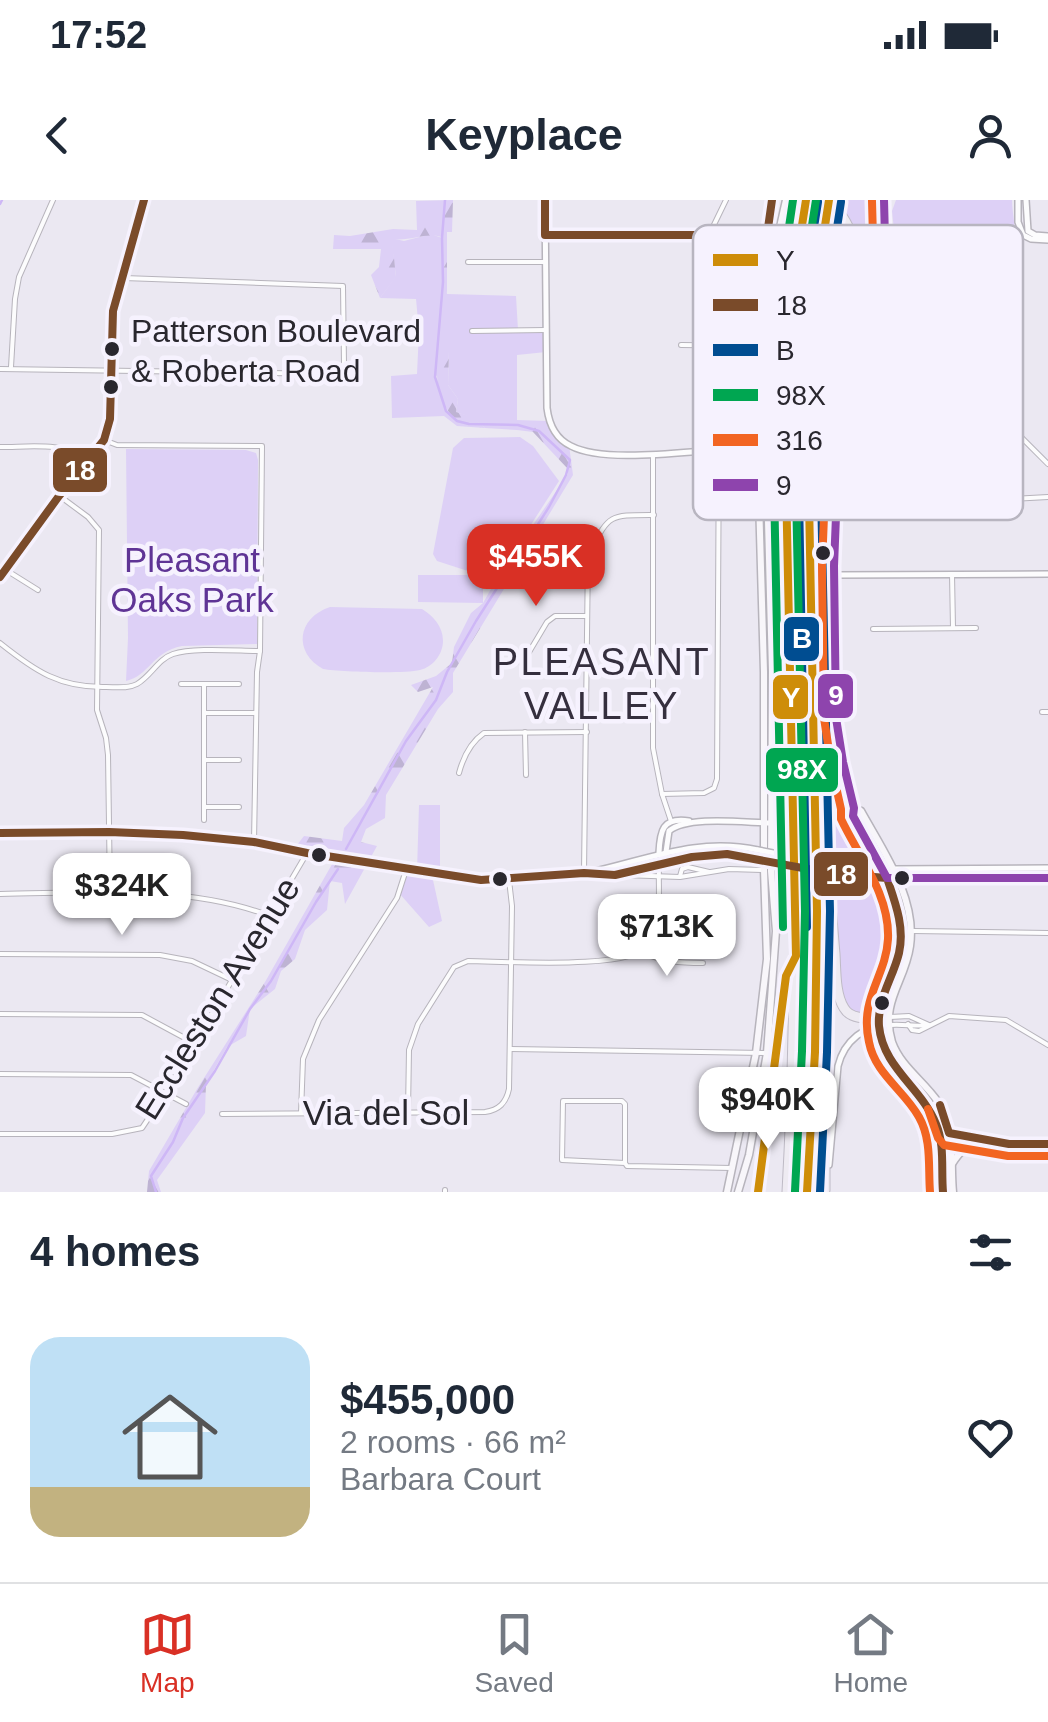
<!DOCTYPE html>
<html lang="en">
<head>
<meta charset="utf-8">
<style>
  :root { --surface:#fff; --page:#f6f6f7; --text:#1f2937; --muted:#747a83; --line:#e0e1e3; --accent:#d93025 }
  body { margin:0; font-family:Arial,sans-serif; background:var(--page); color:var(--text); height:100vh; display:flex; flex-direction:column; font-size:38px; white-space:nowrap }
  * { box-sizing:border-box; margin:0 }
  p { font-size:32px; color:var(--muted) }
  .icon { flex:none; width:55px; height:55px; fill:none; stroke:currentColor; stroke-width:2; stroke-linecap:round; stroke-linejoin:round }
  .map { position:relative; height:992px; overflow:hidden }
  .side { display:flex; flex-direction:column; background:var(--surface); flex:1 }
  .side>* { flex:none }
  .price { position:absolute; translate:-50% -85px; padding:0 22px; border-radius:20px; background:#fff; color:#222; font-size:32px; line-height:65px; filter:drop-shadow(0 2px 5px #0008) }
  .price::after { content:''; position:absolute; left:50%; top:60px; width:30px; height:22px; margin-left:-15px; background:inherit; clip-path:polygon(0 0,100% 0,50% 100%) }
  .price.active { background:var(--accent); color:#fff }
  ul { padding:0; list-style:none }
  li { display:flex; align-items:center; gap:30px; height:250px; padding:0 30px }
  li span { display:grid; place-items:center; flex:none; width:280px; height:200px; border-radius:30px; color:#555 }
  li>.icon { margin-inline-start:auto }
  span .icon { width:120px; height:120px; fill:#fffc; stroke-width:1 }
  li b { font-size:42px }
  h2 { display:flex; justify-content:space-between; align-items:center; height:120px; padding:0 30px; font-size:42px }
  .status { display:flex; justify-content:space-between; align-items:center; height:70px; padding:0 50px; background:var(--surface); direction:ltr }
  .status svg { height:28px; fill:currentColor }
  header { display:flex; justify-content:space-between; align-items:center; height:130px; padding:0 30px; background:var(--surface); font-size:45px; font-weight:800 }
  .menu { display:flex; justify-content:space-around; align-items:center; height:140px; border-top:2px solid var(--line); background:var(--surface); font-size:28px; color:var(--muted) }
  .menu a { display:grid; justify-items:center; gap:5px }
  .menu .active { color:var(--accent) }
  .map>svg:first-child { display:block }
</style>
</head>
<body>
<div class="status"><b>17:52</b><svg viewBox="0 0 49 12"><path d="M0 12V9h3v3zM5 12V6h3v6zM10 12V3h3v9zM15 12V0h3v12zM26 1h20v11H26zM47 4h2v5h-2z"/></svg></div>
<header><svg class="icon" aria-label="back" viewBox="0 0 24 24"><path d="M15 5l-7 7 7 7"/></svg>Keyplace<svg class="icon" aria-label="person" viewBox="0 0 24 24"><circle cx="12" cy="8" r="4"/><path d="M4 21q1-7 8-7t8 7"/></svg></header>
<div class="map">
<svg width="1048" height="992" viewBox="0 0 1048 992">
  <defs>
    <pattern id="forest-firs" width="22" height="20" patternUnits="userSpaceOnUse" patternTransform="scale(2.5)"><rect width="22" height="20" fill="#ddd0f6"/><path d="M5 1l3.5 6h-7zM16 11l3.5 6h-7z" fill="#beb3d3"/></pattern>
  </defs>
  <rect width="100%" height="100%" fill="#ebe8f2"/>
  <g fill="#ddd0f6">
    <path d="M829 0H878L882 47 881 78 874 102 848 158 842 175 837 202 830 326C825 340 823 355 830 368 830 446 819 585 862 651L861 656 853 659 833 657 821 328 826 214 853 97 855 44Z"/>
    <path d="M896 0H1012C1012 14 1017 30 1014 43L1009 45 985 42 981 27 963 34 959 44 952 45 894 30 892 11Z"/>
    <path d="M431 34 442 38V70L447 94 516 96 518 130H546V152L517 155V230L485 228 473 218 456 212 458 199 448 185 449 151 436 177 446 211 457 221V226L444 216 392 218 391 176 417 174 419 131 416 99 380 98 396 76 391 38 404 41Z"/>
    <path d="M520 237 533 246 559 281 500 373H474L437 361 433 354 453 248 464 238Z"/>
    <path d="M126 249 246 250 256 253 258 260 257 444 182 446C152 452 149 476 126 481L128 438Z"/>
    <path d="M418 375H483V403L418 402Z"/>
    <path d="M330 407 422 409C433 416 443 426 443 441 443 454 433 467 420 470 404 474 340 472 323 469 293 452 297 418 330 407Z"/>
    <path d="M419 605H440V675L433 680 442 721 429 727 399 693 406 670 417 671Z"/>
    <path d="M834 680 880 686C900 727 893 744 878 785 873 796 876 805 867 814 859 814 852 813 847 805 835 788 834 703 834 680Z"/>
  </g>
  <g fill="url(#forest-firs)">
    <path d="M453 0 452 32H447V94L443 82V59L433 47 441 37C425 32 410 42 392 39L396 77 380 98 371 75 379 67 381 49H333L334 35 350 36 393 29 417 30 416 1Z"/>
    <path d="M439 135 449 151 448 185 458 199 456 212 473 217 485 228 457 226V221C432 198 436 166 439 135Z"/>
    <path d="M516 220 549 221 553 229 569 245 573 275 453 473V492L438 509 386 595 385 618 366 629 361 642 377 646 345 704 342 683 330 681 327 710 305 730 295 759 281 771 275 789 250 809 246 836 227 847 206 884 205 913 157 980 161 992H147L149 971 197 889 265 782 335 659 293 650 304 636 342 641 344 628 364 605 433 487 418 492 411 485 436 476 452 463 454 447 471 413 483 403 500 373 568 274 567 268 533 232 517 230Z"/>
  </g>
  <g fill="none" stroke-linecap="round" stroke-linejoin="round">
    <g stroke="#ceb7f6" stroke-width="2.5">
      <path d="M0 4 2 0"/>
      <path d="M346 649 406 541 436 500 447 472 476 421 549 307 566 275 570 260 539 231 518 225 469 224 457 221 446 211 435 177 443 82 442 38 445 0"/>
      <path d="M156 992 151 976 173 942 183 918 215 871 250 809 271 781 316 702 338 669"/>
    </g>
    <defs>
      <g id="minor">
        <path d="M547 35H767"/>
        <path d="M709 35 726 0"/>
        <path d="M887 36 940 43"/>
        <path d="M468 62H546"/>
        <path d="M344 129 419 131"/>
        <path d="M472 131 546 130"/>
        <path d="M681 145 757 146"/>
        <path d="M11 167 15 99 19 77 53 0"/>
        <path d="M0 169 331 174 339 171 344 165 343 86 124 78"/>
        <path d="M843 200 999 215 1048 264"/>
        <path d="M104 240 117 245 262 246 260 451 257 472 254 642"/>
        <path d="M0 247C30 247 62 242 89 258"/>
        <path d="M653 255V548L662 594 671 621"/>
        <path d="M837 291 888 292 915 296 1010 299 1048 297"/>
        <path d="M61 297 88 317 99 330 97 510 106 538 108 555 110 693"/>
        <path d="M6 370 38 390"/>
        <path d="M952 374 953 428"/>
        <path d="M873 429 976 428"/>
        <path d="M0 443C35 471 60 488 106 487 116 487 128 489 137 484 151 476 158 459 173 454 193 447 238 451 260 451"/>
        <path d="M522 464 547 422 555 416H587"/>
        <path d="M181 484H239"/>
        <path d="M1042 512H1048"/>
        <path d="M206 513H256"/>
        <path d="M525 532 526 575"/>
        <path d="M204 560H239"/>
        <path d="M459 573C463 558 471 542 484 533L587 532"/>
        <path d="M662 594 704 593 714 588 717 579 719 234"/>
        <path d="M204 607H239"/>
        <path d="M204 620V484"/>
        <path d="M584 672 588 355C610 314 607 315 654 315"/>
        <path d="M622 675 680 677 729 669 762 670"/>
        <path d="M680 676 682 669 688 667 709 672"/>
        <path d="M0 694C89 693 186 684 270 716"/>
        <path d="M913 731 1048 733"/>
        <path d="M642 752C662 762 681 763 703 763"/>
        <path d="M0 754 160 755 192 761 232 780"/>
        <path d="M0 814 142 815 194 843"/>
        <path d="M890 817 909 816 929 825C916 827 904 824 891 825"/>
        <path d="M908 824 912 830 919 831 949 816 1006 820 1048 845"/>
        <path d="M511 849 767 853"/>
        <path d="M0 874 131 875 186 904"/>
        <path d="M408 911 409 850 418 824 454 767 468 761C502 761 633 771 652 744 662 729 658 685 659 666"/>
        <path d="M301 913 303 859 319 820 397 698 406 670"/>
        <path d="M222 914 485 912C499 910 506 903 509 889L512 706 509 680"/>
        <path d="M0 934H112L142 928 166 892 307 653"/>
        <path d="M941 939C959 926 985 940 1006 944 1020 946 1034 945 1048 944"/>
        <path d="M940 940 958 941 1004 951 1048 950"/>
        <path d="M625 963 562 960 563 901H622L625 904V963L627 966 732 968"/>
        <path d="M445 990V992"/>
      </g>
      <g id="tertiary">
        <path d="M545 0 547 208C549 224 556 239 571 246 603 263 682 252 719 250 735 249 751 250 767 250"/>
        <path d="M1018 0V22L1023 35 1031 39 1048 40"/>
        <path d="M1026 0 1028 31 1035 35 1048 36"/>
        <path d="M835 375 1048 374"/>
        <path d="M0 377 59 296 104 240 110 219 111 135 113 111 144 0"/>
        <path d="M0 633 109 632 183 635 254 642 307 653 465 679 491 681 584 673 615 675 692 657 717 654 757 658"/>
        <path d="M659 653C660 631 662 617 689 621"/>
        <path d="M659 665 666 652 669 631C688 615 747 623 773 623"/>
        <path d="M835 665 882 669"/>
        <path d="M856 667 867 659 865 644"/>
        <path d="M893 669 1048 668"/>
        <path d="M591 672C650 659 697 637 758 650"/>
        <path d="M835 674 887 678H1048"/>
        <path d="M829 965 838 866C844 841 865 824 890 825"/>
      </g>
      <g id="secondary">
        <path d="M884 0 887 49 886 77 881 99 853 161 845 188 837 291 834 366 836 518 843 562 854 608 853 616C871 654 902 692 901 737 900 776 870 794 881 841 889 873 914 883 929 909 945 936 939 963 943 992"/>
        <path d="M854 608 861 611C883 651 917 698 910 746 905 782 880 801 892 842 901 867 924 881 938 902 956 929 950 962 953 992"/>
        <path d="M952 964C960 951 966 945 981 946"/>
        <path d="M727 992 756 853 767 759 764 670V472L756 195 760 95 772 0"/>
        <path d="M738 992 749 955 767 853 776 731 771 671 772 471 765 208 766 137"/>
      </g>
      <g id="motorway">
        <path d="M780 0 782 38 777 114 781 162"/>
        <path d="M814 344C831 298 820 247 828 199 836 157 859 104 858 62 857 39 845 16 829 0"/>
        <path d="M821 622C829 666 831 710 835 754 836 770 835 794 844 808 851 820 867 818 879 817"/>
        <path d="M818 869 825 897V990"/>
        <path d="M758 992 786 776 794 758"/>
        <path d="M787 992C797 812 796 633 791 454 787 303 773 149 806 0"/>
        <path d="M795 992C804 813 806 633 801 453 798 301 779 150 815 0"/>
        <path d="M807 992C822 805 817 618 813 431 811 342 804 254 808 165 810 110 819 55 829 0"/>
      </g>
    </defs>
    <use href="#minor" stroke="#b7b4bc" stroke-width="6"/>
    <use href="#tertiary" stroke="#b7b4bc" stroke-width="8"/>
    <use href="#secondary" stroke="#b7b4bc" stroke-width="9"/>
    <use href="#motorway" stroke="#bebac5" stroke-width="11"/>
    <use href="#minor" stroke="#fcfcfd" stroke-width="4"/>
    <use href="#tertiary" stroke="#fcfcfd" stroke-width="5"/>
    <use href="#secondary" stroke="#f8f6fa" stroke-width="6"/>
    <use href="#motorway" stroke="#eeebf2" stroke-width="9"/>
    <defs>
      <g id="tertiary-bridge">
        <path d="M758 650 835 665"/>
        <path d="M757 658 835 674"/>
      </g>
      <path id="secondary-bridge" d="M766 137 774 54 786 0"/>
    </defs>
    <use href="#tertiary-bridge" stroke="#b7b4bc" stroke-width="8" stroke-linecap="butt"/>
    <use href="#secondary-bridge" stroke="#b7b4bc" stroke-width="9" stroke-linecap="butt"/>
    <use href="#tertiary-bridge" stroke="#fcfcfd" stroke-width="5"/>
    <use href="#secondary-bridge" stroke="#f8f6fa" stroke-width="6"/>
    <defs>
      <g id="bus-1">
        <path d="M758 992 786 776 796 756 784 188 791 95 806 0"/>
        <path d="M807 992 815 852 817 711 807 198 813 103 829 0"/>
      </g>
      <g id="bus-2">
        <path d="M545 0V35H767L772 0"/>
        <path d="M0 377 59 296 104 240 110 219 113 111 144 0"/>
        <path d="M0 633 109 632 183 635 254 642 307 653 481 680 584 673 615 675 692 657 727 654 835 674 887 678C895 702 905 727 899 753 893 778 877 799 879 826 883 868 921 887 936 924 945 945 941 970 943 992"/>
        <path d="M940 905 949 933 1009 944H1048"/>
      </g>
      <g id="bus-3">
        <path d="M807 727 797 188 803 96 818 2"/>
        <path d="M820 992 827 852 830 711 819 199 825 105 841 2"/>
      </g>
      <g id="bus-4">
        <path d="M783 727 772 188 779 94 793 0"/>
        <path d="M795 991 802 851 805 711 794 198 800 102 816 0"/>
      </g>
      <g id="bus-5">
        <path d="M872 1 874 75 869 95 842 156 833 186 825 291 822 366 824 518 831 564 841 609V619C859 657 890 695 888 739 886 777 859 798 869 842 875 874 904 890 919 917 932 940 928 967 930 992"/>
        <path d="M928 909 938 938 944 945 1008 956H1048"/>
      </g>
      <path id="bus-6" d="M884 0 886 77 881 99 853 161 845 188 837 291 834 366 836 518 843 562 854 608 853 616 887 678H1048"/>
    </defs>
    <use href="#bus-1" stroke="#f6f2fe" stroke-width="15"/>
    <use href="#bus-2" stroke="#f6f2fe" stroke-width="15"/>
    <use href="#bus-3" stroke="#f6f2fe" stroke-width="15"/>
    <use href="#bus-4" stroke="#f6f2fe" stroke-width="15"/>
    <use href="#bus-5" stroke="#f6f2fe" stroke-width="15"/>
    <use href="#bus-6" stroke="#f6f2fe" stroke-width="15"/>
    <use href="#bus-1" stroke="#ce8d09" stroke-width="8"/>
    <use href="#bus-2" stroke="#7a4b2a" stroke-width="8"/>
    <use href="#bus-3" stroke="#004d91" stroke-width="8"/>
    <use href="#bus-4" stroke="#00a651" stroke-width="8"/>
    <use href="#bus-5" stroke="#f26522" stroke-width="8"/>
    <use href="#bus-6" stroke="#8e44ad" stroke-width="8"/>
  </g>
  <g fill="#29272e" stroke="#f6f2fe" stroke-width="4">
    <circle cx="112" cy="149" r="9"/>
    <circle cx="111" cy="187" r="9"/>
    <circle cx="823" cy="353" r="9"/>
    <circle cx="319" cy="655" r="9"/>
    <circle cx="902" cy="678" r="9"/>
    <circle cx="500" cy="679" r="9"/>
    <circle cx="882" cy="803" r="9"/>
  </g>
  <g text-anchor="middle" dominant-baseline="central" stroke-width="9" stroke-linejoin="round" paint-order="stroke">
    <g font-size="32" fill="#29272e" stroke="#f6f2fe" text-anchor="start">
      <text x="131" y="131">Patterson Boulevard<tspan x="131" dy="40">&amp; Roberta Road</tspan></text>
    </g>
    <g font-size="35" fill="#5f3495" stroke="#f6f2fe">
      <text x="192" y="359">Pleasant<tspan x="192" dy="40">Oaks Park</tspan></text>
    </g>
    <g font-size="35" fill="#29272e" stroke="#f6f2fe">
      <text transform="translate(217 798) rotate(-58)">Eccleston Avenue</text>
      <text x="386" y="912">Via del Sol</text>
    </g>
    <g font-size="38" letter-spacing="2.5" fill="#352f3e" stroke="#f6f2fe">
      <text x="602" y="462">PLEASANT<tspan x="602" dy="44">VALLEY</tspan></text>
    </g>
  </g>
  <rect x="693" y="25" width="330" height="295" rx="15" fill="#f6f2fe" stroke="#b8b5c0" stroke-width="2.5"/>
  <rect x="713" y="54" width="45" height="12" fill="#ce8d09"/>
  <rect x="713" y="99" width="45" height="12" fill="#7a4b2a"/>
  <rect x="713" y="144" width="45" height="12" fill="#004d91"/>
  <rect x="713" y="189" width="45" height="12" fill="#00a651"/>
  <rect x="713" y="234" width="45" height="12" fill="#f26522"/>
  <rect x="713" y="279" width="45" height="12" fill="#8e44ad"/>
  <g font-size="28" fill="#29272e">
    <text x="776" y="70">Y</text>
    <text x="776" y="115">18</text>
    <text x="776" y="160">B</text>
    <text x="776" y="205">98X</text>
    <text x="776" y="250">316</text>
    <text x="776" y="295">9</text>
  </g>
  <g stroke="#f6f2fe" stroke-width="4">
    <rect x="51" y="246" width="58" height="48" rx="10" fill="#7a4b2a"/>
    <rect x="782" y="415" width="39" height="48" rx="10" fill="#004d91"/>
    <rect x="816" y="472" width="39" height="48" rx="10" fill="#8e44ad"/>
    <rect x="771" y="473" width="39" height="48" rx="10" fill="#ce8d09"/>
    <rect x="764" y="546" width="76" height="48" rx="10" fill="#00a651"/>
    <rect x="812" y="650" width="58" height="48" rx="10" fill="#7a4b2a"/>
  </g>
  <g font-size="28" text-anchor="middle" font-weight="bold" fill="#fff">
    <text x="80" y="280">18</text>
    <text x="802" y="448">B</text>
    <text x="836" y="505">9</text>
    <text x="791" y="507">Y</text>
    <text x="802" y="579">98X</text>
    <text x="841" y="684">18</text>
  </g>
</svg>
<b class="price active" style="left:536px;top:409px">$455K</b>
<b class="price" style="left:122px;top:738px">$324K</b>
<b class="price" style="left:667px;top:779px">$713K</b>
<b class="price" style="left:768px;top:952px">$940K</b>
</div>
<section class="side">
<h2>4 homes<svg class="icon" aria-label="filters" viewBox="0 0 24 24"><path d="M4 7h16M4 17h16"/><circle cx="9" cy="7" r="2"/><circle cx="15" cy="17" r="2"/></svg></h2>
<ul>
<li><span style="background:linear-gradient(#bfe0f5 75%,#c2b280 0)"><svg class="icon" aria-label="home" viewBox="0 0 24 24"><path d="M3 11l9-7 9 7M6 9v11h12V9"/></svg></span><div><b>$455,000</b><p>2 rooms · 66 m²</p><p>Barbara Court</p></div><svg class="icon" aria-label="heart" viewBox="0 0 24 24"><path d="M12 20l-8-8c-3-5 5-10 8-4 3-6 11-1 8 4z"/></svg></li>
</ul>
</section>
<nav class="menu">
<a class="active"><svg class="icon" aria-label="map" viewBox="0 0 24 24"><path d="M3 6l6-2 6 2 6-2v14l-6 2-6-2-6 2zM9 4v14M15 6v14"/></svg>Map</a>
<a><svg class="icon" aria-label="saved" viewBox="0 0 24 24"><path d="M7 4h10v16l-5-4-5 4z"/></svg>Saved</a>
<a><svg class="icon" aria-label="home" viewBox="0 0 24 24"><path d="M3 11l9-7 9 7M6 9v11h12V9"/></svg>Home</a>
</nav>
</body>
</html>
